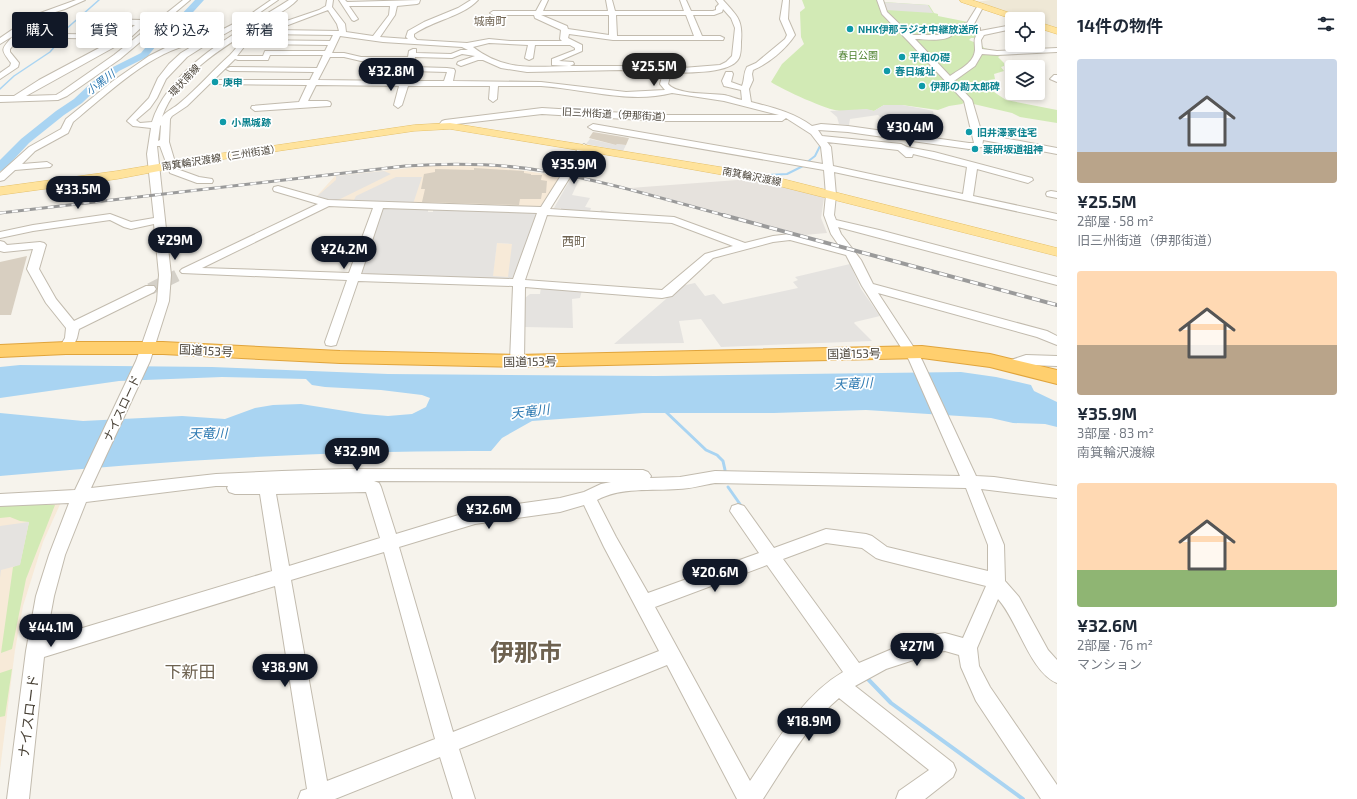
<!DOCTYPE html>
<html lang="ja">
<head>
<meta charset="utf-8">
<style>
  :root { --surface:#fff; --page:#f6f6f7; --text:#1f2937; --muted:#747a83; --accent:#111827 }
  body { margin:0; font-family:"Exo 2","Noto Sans JP",sans-serif; background:var(--page); color:var(--text); height:100vh; display:flex; flex-direction:column; font-size:15px; white-space:nowrap }
  * { box-sizing:border-box; margin:0 }
  p { font-size:13px; color:var(--muted) }
  .icon { flex:none; width:22px; height:22px; fill:none; stroke:currentColor; stroke-width:2; stroke-linecap:round; stroke-linejoin:round }
  .map { position:relative; flex:1; overflow:hidden }
  .sheet { display:flex; flex-direction:column; background:var(--surface); width:300px }
  .sheet>* { flex:none }
  .hud { position:absolute; left:12px; top:12px; width:380px; height:36px; display:flex; gap:8px }
  .tools { position:absolute; left:1005px; top:12px; display:grid; gap:8px }
  .tools a { display:grid; place-items:center; width:40px; height:40px; border-radius:4px; background:var(--surface); box-shadow:0 2px 6px #0003; font-size:20px }
  .price { position:absolute; translate:-50% -34px; padding:0 9px; border-radius:14px; background:var(--accent); color:#fff; font-size:13px; line-height:26px; filter:drop-shadow(0 1px 2px #0008) }
  .price::after { content:''; position:absolute; left:50%; top:24px; width:12px; height:9px; margin-left:-6px; background:inherit; clip-path:polygon(0 0,100% 0,50% 100%) }
  .price.current { background:#222; color:#fff }
  ul { padding:0; list-style:none }
  li { display:grid; align-content:center; gap:8px; height:212px; padding:0 20px }
  li span { display:grid; place-items:center; height:124px; border-radius:4px; color:#555 }
  li>.icon { margin-inline-start:auto }
  span .icon { width:72px; height:72px; fill:#fffc; stroke-width:1 }
  li b { font-size:17px }
  h2 { display:flex; justify-content:space-between; align-items:center; height:48px; padding:0 20px; font-size:17px }
  .tag { padding:0 14px; border-radius:4px; background:var(--surface); box-shadow:0 2px 6px #0003; font-size:14px; line-height:36px }
  .tag.current { background:var(--accent); color:#fff }
  main { display:flex; flex:1; min-height:0 }
  .map>svg:first-child { display:block }
</style>
</head>
<body>
<main>
<div class="map">
<svg width="1057" height="799" viewBox="0 0 1057 799">
  <rect width="100%" height="100%" fill="#f6f3ec"/>
  <g fill="#f7ead8">
    <path d="M428 166 462 165 498 167 560 176 543 205 539 207 327 202 315 198 335 176Z"/>
    <path d="M497 243 513 244 511 281 492 280Z"/>
    <path d="M62 500 43 542 23 606 15 650 0 770V503Z"/>
  </g>
  <path fill="#e6e2dd" d="M751 179 821 196 824 198 821 218 827 233 804 235 630 188Z"/>
  <path fill="#efe8d6" d="M991 0H1057V30L1038 24V19H1023L974 2Z"/>
  <g fill="#d2eab5">
    <path d="M802 0H882L883 2 929 5 934 13 938 14V16L968 22 982 32 980 38H971L969 40 976 43H980L984 48 996 51 1002 55 998 57 1004 63V66L1001 67 1004 71 994 74 995 79 989 80 985 86 1006 100 1057 110V123L1020 117 1012 113 965 102 962 104 949 106 938 110 902 105H884L874 111C863 108 852 111 840 111 827 110 783 90 771 82L782 64 804 44 801 37 800 12 805 8Z"/>
    <path d="M9 504 55 505 26 579 12 649 1 653 13 567 20 564 29 522 20 521 10 517 0 518V506Z"/>
    <path d="M12 669 5 716 0 717V673Z"/>
  </g>
  <g fill="#e5e3e0" fill-rule="evenodd">
    <path d="M882 2 928 5 933 13 886 10Z"/>
    <path d="M884 105H902L924 109 933 111 934 117 912 120 913 129 903 128 901 123 892 122 889 118 880 117 878 115 850 119 849 125 839 124 837 117 830 111 867 109 874 111Z"/>
    <path d="M590 139 616 145 617 144 626 145 623 151 586 144Z"/>
    <path d="M384 171 391 174 334 202 315 198 336 180V176Z"/>
    <path d="M396 177H422L413 204 353 202 356 196Z"/>
    <path d="M571 178 579 180 572 195 590 198 585 207 591 208 590 211 600 212 601 210 617 213 561 211V208H554Z"/>
    <path d="M381 208 428 209V212H433V210L540 213 511 281 357 276ZM497 243 512 244 508 277 493 276Z"/>
    <path d="M850 264 861 289 880 316 855 322 854 323 872 341 721 347 701 319 679 321 684 343 614 344 681 286 695 283 705 296 714 294 723 304 798 288 793 282 798 280 795 277Z"/>
    <path d="M541 287 582 290 580 298 572 299 573 328 525 327V298L530 294H540Z"/>
    <path d="M29 522 20 565 1 570 0 578V526Z"/>
  </g>
  <path fill="#a9d4f2" d="M20 365 212 367 388 374 656 376 961 372 996 377 1031 385 1034 391 1057 402V427L1045 424 1013 423 991 418 866 410 774 413H643L532 421 502 438 491 451C327 450 163 461 0 476V413L83 421 182 416 225 419 255 408 273 405 301 404 364 414 388 416 412 414 426 407 430 398 422 395 381 390 325 387 312 385 306 379 222 377 119 381 0 398V367Z"/>
  <g fill="none" stroke-linecap="round" stroke-linejoin="round">
    <path stroke="#a9d4f2" stroke-width="1.5" d="M0 89 14 76 50 52 61 39 65 30 99 0"/>
    <g stroke="#a9d4f2" stroke-width="2">
      <path d="M806 163 815 156 820 146"/>
      <path d="M768 175 787 174 803 166"/>
    </g>
    <g stroke="#a9d4f2" stroke-width="3">
      <path d="M665 411 706 450 717 455 723 461 725 470"/>
      <path d="M728 487 742 507"/>
    </g>
    <path stroke="#a9d4f2" stroke-width="4" d="M865 676 891 703 1023 799"/>
    <path fill="#a9d4f2" fill-rule="evenodd" d="M195 0H204L184 22 165 35 147 57 119 71 99 87 82 103 64 115 29 143 4 170 0 171V160L21 139 56 111 74 99 91 83 113 67 141 53 159 31 178 18Z"/>
  </g>
  <g fill="#d8cfc1">
    <path d="M593 132 629 138 626 145 617 144 616 145 589 138Z"/>
    <path d="M474 168 524 171V173L531 174V175H542L541 180 547 181 546 193H542L541 199H520L519 205 422 202 425 189H421L424 174 435 172V169L474 170Z"/>
    <path d="M27 256 11 315H0V262Z"/>
  </g>
  <g fill="none" stroke-linecap="round" stroke-linejoin="round">
    <path stroke="#d4d0c8" stroke-width="12" stroke-dasharray="12 6" stroke-linecap="butt" d="M150 289 180 274"/>
    <defs>
      <g id="minor">
        <path d="M76 0H85L65 9 36 18 15 34 21 36 10 49V52L19 63 18 67 0 79V73L10 66 11 63C0 48 1 50 13 36L0 44V38L32 16Z"/>
        <path d="M183 0H190L120 59 67 96 58 100 0 102V96H14L39 80 116 39 67 38H64V34L122 35 135 25 93 23V19H96L143 20 152 23 151 25H144L129 39 26 96 56 95 61 92 114 55Z"/>
        <path d="M271 0H278L249 20 209 43 187 57 166 79 157 98 150 108 136 120 140 123 152 122C170 65 242 30 289 0H297C288 10 273 16 261 24 225 46 177 74 162 117 167 110 175 108 181 102 198 88 213 70 230 55 238 47 240 40 251 33L319 10 326 6 327 0H333L332 7 345 24 346 32 373 36 389 15 390 6H349L358 19 354 21 352 20 339 0H345L347 2 420 0 419 3 417 4 397 6 395 15 380 37 408 39 406 37 408 31 424 22 458 8 471 0H478C462 17 434 20 414 34V37L417 40 467 43 489 39 510 41H562L560 39 561 30 535 18 534 15H493L490 13 493 11H536L542 0H548L543 11H608L606 0H612L615 11H684L680 0H686L691 11H713L716 10V7L719 4 716 0H723C737 16 743 19 741 42 741 47 741 54 739 58 731 74 689 72 672 73L670 76 668 84C677 95 709 93 724 95 730 96 736 99 742 100L741 90 724 86 722 81 726 72H732L733 74 731 82 742 86C745 79 743 74 747 67L756 63 785 39 787 35 780 19 783 0H789L788 19 795 35C786 49 768 64 753 70L752 74 753 80 749 89 751 102C774 108 792 112 812 126L821 124 848 126 969 143H974L964 101 909 42 882 14 877 0H883L887 12 911 35H941L947 27 967 23 977 7 982 5 985 7 982 9 974 24 980 28V31L1012 25V29L984 35 981 40 982 49 997 51 1057 48V52L997 55 982 54 975 66 954 81 972 100 982 134 1057 148V154L983 140 982 147 969 149 848 132 818 130 822 136 901 144 907 147 934 152 1032 178 1033 180 1028 183 977 169 973 196 1057 214V220L834 172 836 195 834 215 836 220 879 230 1057 277V285L838 227 841 234 861 260 873 284 1047 331 1057 336V345L1037 337 878 293 922 360 976 476 994 477 1057 486V498L981 489 1004 545 1005 581 1019 597 1048 650 1057 660V683C1030 672 1018 621 998 599L977 648 979 666 990 687 1057 785V799H1041L976 701 961 667 959 655 945 651 938 652 886 669 855 686 953 763 956 770 953 777 925 799H896L899 791 929 770 839 698C807 725 786 764 763 799H737L667 665 459 749 475 799H453L440 757 335 799H298L301 791 307 789 275 586 44 657 29 799H7L26 651 36 596 49 555 69 503 0 506V494L75 490 136 361 157 301 159 275 154 224 131 229 124 227 110 220 33 231 0 238V232L33 225 110 214 131 222 154 218 147 154 151 128 133 126 127 121 149 98 158 78 169 64 181 53 196 44C154 48 105 96 73 122L68 133 35 151 22 164 47 162 52 165 50 167 15 170 4 180 0 181V173L29 147 61 129 66 119 113 81 149 56 167 47 186 41 204 39 245 18ZM723 9 731 18 735 28 732 56 726 62 720 65 670 69 629 66H570L574 64 573 62 559 61 582 51V45L568 38 569 34 613 40H723L724 38 720 36H702L693 15H714L722 12ZM328 10 337 24 339 31 275 30ZM541 15H609V35L568 29 567 26ZM616 15H686L694 36H617ZM970 27 974 32H978C973 41 975 40 975 50 974 63 960 69 950 76L915 39C925 39 943 42 951 36L948 33 955 29ZM264 34H265L333 35 330 41 251 40ZM340 36 383 42 462 47 468 50H461L451 54 416 53V49H413L409 51 408 57H361L344 53H332ZM247 43 250 44 328 45 325 51H265L263 56H237ZM489 43 528 45 525 58 529 60 533 58 535 45H570L575 48V50L552 59V65L569 66C532 67 504 71 473 47ZM462 54 475 56 458 62 457 64 461 66 478 60H483L501 68 527 72 621 70 663 73 660 84 665 90 626 92 541 82 453 81 455 71 454 69 447 68 413 67 415 57 452 58ZM270 55H323L317 68 230 67 226 69 230 71 314 72 310 80H218L214 82 218 84 307 85 299 102 252 106 251 108 255 111 330 106 331 104 330 102 327 101H308L316 85 399 86 394 105 398 108 402 105 408 86H490L489 99 493 102 497 99 498 86C512 86 527 86 541 86 585 89 629 104 672 93L724 101 779 115H659L542 108 445 120 442 121 438 126 443 129 448 125 542 114 659 121H782L786 118 811 134 821 147 823 164 593 124 588 127 593 130 824 170 826 195 824 215 831 234 840 247 790 234 773 236 745 243 674 217 550 209 589 147 584 144 579 147 541 207 328 200 278 186 274 187 273 189 274 191 318 204 182 269 180 271 182 273 347 280 325 342 326 345 331 346 336 345 337 342 358 281 513 286 510 361 512 364 517 366 522 364 524 361 525 287 662 298 672 296 713 258 773 242 790 240 846 255 862 286 909 360 960 476 715 471 680 477 650 478 651 476 648 472 643 470 345 469 282 471 216 474 91 488 150 361 169 301 171 275 157 146H160L170 173 197 183H212L213 181 212 179 199 177 177 169 169 142 170 119 172 116 187 106 235 59 238 60H268ZM330 57H344L361 61H406L401 81 318 80ZM411 71 447 72 444 81H409ZM161 125 160 140 158 141 160 126ZM827 142 898 150 906 157H912L913 154 967 167 963 194 833 166 831 147ZM329 206 373 208 349 273 202 268ZM383 208 537 213 513 279 361 274ZM547 215 672 223 733 246 705 254 662 290 525 280ZM374 481 611 482 601 484 584 492 560 498 475 510 396 534 381 487 379 483ZM715 483 966 488 988 545V571L887 547 872 536 866 534 826 529 774 548 744 506 738 504 732 506 730 511 759 553 648 593 616 537 597 500C620 487 652 491 678 489 690 489 703 485 715 483ZM216 486H228L227 488 229 492 235 494H260L272 571 46 639 54 596 65 555 86 502ZM366 492 380 538 289 566 276 494ZM584 505 604 547 659 651 453 732 399 547 475 524 560 512ZM826 543 862 548 876 558 882 560 986 586 963 638 945 633 938 634 892 649 859 663 783 559ZM384 552 435 739 327 781 291 580ZM767 565 843 672C802 696 776 743 750 781L655 607Z"/>
        <path d="M1054 75H1057V82L1050 79Z"/>
        <path d="M1051 191 1057 192V198L1047 196 1046 194 1047 192Z"/>
        <path d="M0 241 4 242 7 245 40 242 44 243 46 245 39 269 56 299 74 321 146 286H154L156 289 154 292 79 329 77 338 71 351 66 352 61 351 59 348 65 338 66 328 46 303 27 269 33 249 4 252 0 251Z"/>
        <path d="M1026 355 1057 356V366L1026 365 1010 370 1005 368 1003 365 1005 362Z"/>
      </g>
      <g id="major">
        <path d="M960 0H972L1022 17 1023 19H1012L961 2Z"/>
        <path d="M1038 22 1057 28V34L1038 28Z"/>
        <path d="M450 123 763 174 1057 248V256L763 182 656 163 450 129 414 131 217 160 117 179 0 195V187L117 171 217 154 414 125Z"/>
      </g>
      <path id="highway" d="M66 342H163L340 351 517 355 922 346 990 354 1057 370V384L990 367 922 358 517 367 340 363 163 354H66L0 357V345Z"/>
    </defs>
    <use href="#minor" stroke="#c2bbae" stroke-width="2"/>
    <use href="#major" stroke="#e6c16a" stroke-width="1"/>
    <use href="#highway" stroke="#e0a43c" stroke-width="2"/>
    <use href="#minor" fill="#fff" fill-rule="evenodd"/>
    <use href="#major" fill="#ffe39c" fill-rule="evenodd"/>
    <use href="#highway" fill="#ffcf6e" fill-rule="evenodd"/>
    <defs>
      <path id="rail-far1" d="M0 213 405 166C452 163 498 163 544 171 606 181 667 200 727 216"/>
      <path id="rail" d="M723 215 1057 305"/>
    </defs>
    <use href="#rail-far1" stroke="#9a9a9a" stroke-width="3"/>
    <use href="#rail" stroke="#9a9a9a" stroke-width="4"/>
    <use href="#rail-far1" stroke="#fff" stroke-width="2" stroke-dasharray="6" stroke-linecap="butt"/>
    <use href="#rail" stroke="#fff" stroke-width="2.5" stroke-dasharray="8" stroke-linecap="butt"/>
  </g>
  <g fill="#0f9aa8" stroke="#fff" stroke-width="1.5">
    <circle cx="850" cy="29" r="4"/>
    <circle cx="902" cy="57" r="4"/>
    <circle cx="887" cy="71" r="4"/>
    <circle cx="215" cy="82" r="4"/>
    <circle cx="922" cy="86" r="4"/>
    <circle cx="223" cy="122" r="4"/>
    <circle cx="969" cy="132" r="4"/>
    <circle cx="975" cy="149" r="4"/>
  </g>
  <g text-anchor="middle" dominant-baseline="central" stroke-width="3.5" stroke-linejoin="round" paint-order="stroke">
    <g font-size="10" font-weight="bold" fill="#0d838f" stroke="#fff" text-anchor="start">
      <text x="858" y="29">NHK伊那ラジオ中継放送所</text>
      <text x="910" y="57">平和の礎</text>
      <text x="895" y="71">春日城址</text>
      <text x="223" y="82">庚申</text>
      <text x="930" y="86">伊那の勘太郎碑</text>
      <text x="231" y="122">小黒城跡</text>
      <text x="977" y="132">旧井澤家住宅</text>
      <text x="983" y="149">薬研坂道祖神</text>
    </g>
    <g font-size="10" fill="#4a7f2a" stroke="#fff">
      <text x="858" y="55">春日公園</text>
    </g>
    <g font-size="10" fill="#4b4439" stroke="#fff">
      <text transform="translate(184 80) rotate(-47)">環状南線</text>
      <text transform="translate(617 114) rotate(3)">旧三州街道（伊那街道）</text>
      <text transform="translate(221 157) rotate(-9)">南箕輪沢渡線（三州街道）</text>
      <text transform="translate(752 176) rotate(11)">南箕輪沢渡線</text>
    </g>
    <g font-size="11" fill="#6e6250" stroke="#fff">
      <text x="490" y="20">城南町</text>
    </g>
    <g font-size="11" font-style="italic" fill="#2e7ab2" stroke="#fff">
      <text transform="translate(100 82) rotate(-37)">小黒川</text>
    </g>
    <g font-size="12" fill="#6e6250" stroke="#fff">
      <text x="574" y="241">西町</text>
    </g>
    <g font-size="12" fill="#4b4439" stroke="#fff">
      <text transform="translate(206 350) rotate(3)">国道153号</text>
      <text transform="translate(854 353) rotate(-1)">国道153号</text>
      <text transform="translate(530 361) rotate(-1)">国道153号</text>
      <text transform="translate(121 408) rotate(-65)">ナイスロード</text>
    </g>
    <g font-size="13" font-style="italic" fill="#2e7ab2" stroke="#fff">
      <text transform="translate(853 383) rotate(-2)">天竜川</text>
      <text transform="translate(530 411) rotate(-7)">天竜川</text>
      <text transform="translate(208 433) rotate(-1)">天竜川</text>
    </g>
    <g font-size="14" fill="#4b4439" stroke="#fff">
      <text transform="translate(28 716) rotate(-83)">ナイスロード</text>
    </g>
    <g font-size="17" fill="#6e6250" stroke="#fff">
      <text x="190" y="671">下新田</text>
    </g>
    <g font-size="24" font-weight="bold" fill="#6e6250" stroke="#fff">
      <text x="526" y="651">伊那市</text>
    </g>
  </g>
</svg>
<div class="tools">
<a><svg class="icon" aria-label="locate" viewBox="0 0 24 24"><circle cx="12" cy="12" r="6"/><path d="M12 2v4M12 18v4M2 12h4M18 12h4"/></svg></a>
<a><svg class="icon" aria-label="layers" viewBox="0 0 24 24"><path d="M12 4l9 5-9 5-9-5zM3 14l9 5 9-5"/></svg></a>
</div>
<b class="price current" style="left:654px;top:87px">¥25.5M</b>
<b class="price" style="left:391px;top:92px">¥32.8M</b>
<b class="price" style="left:910px;top:148px">¥30.4M</b>
<b class="price" style="left:574px;top:185px">¥35.9M</b>
<b class="price" style="left:78px;top:210px">¥33.5M</b>
<b class="price" style="left:175px;top:261px">¥29M</b>
<b class="price" style="left:344px;top:270px">¥24.2M</b>
<b class="price" style="left:357px;top:472px">¥32.9M</b>
<b class="price" style="left:489px;top:530px">¥32.6M</b>
<b class="price" style="left:715px;top:593px">¥20.6M</b>
<b class="price" style="left:51px;top:648px">¥44.1M</b>
<b class="price" style="left:917px;top:667px">¥27M</b>
<b class="price" style="left:285px;top:688px">¥38.9M</b>
<b class="price" style="left:809px;top:742px">¥18.9M</b>
<div class="hud">
<a class="tag current">購入</a>
<a class="tag">賃貸</a>
<a class="tag">絞り込み</a>
<a class="tag">新着</a>
</div>
</div>
<section class="sheet">
<h2>14件の物件<svg class="icon" aria-label="filters" viewBox="0 0 24 24"><path d="M4 7h16M4 17h16"/><circle cx="9" cy="7" r="2"/><circle cx="15" cy="17" r="2"/></svg></h2>
<ul>
<li><span style="background:linear-gradient(#c9d6e8 75%,#b9a48a 0)"><svg class="icon" aria-label="home" viewBox="0 0 24 24"><path d="M3 11l9-7 9 7M6 9v11h12V9"/></svg></span><div><b>¥25.5M</b><p>2部屋 · 58 m²</p><p>旧三州街道（伊那街道）</p></div></li>
<li><span style="background:linear-gradient(#ffd9b3 60%,#b9a48a 0)"><svg class="icon" aria-label="home" viewBox="0 0 24 24"><path d="M3 11l9-7 9 7M6 9v11h12V9"/></svg></span><div><b>¥35.9M</b><p>3部屋 · 83 m²</p><p>南箕輪沢渡線</p></div></li>
<li><span style="background:linear-gradient(#ffd9b3 70%,#8fb573 0)"><svg class="icon" aria-label="home" viewBox="0 0 24 24"><path d="M3 11l9-7 9 7M6 9v11h12V9"/></svg></span><div><b>¥32.6M</b><p>2部屋 · 76 m²</p><p>マンション</p></div></li>
</ul>
</section>
</main>
</body>
</html>
